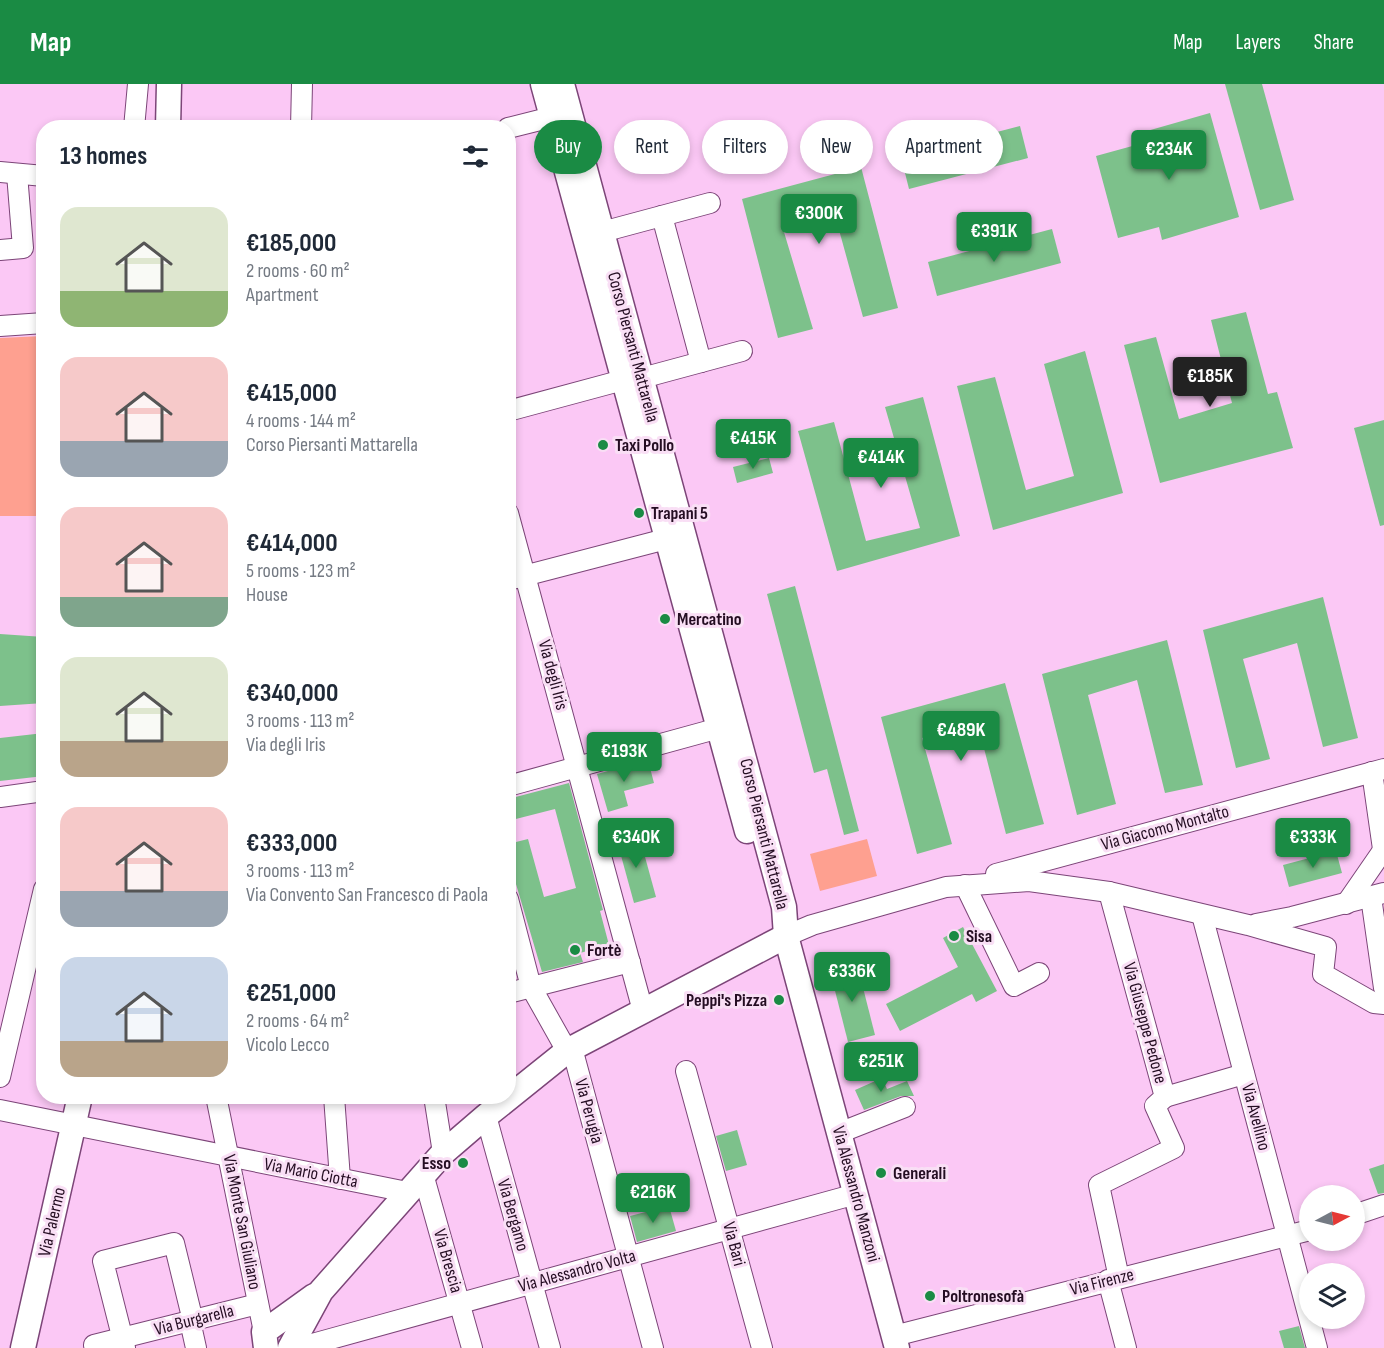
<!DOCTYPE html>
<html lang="en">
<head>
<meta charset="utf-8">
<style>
  :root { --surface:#fff; --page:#f2f2f3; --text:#1f2937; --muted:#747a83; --accent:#1a8b44 }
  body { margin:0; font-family:"Sofia Sans Condensed",sans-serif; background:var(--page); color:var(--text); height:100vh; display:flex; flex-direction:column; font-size:22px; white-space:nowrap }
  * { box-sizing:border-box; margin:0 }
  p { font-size:20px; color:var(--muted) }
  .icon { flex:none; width:33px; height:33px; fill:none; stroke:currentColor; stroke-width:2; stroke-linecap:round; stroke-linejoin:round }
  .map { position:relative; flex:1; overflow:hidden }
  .details { position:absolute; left:36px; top:36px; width:480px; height:984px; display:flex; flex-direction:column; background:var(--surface); border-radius:24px; box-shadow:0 3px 9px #0003 }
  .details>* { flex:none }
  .hud { position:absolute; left:534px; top:36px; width:570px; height:54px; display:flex; gap:12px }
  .needle { width:39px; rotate:83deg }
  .fabs { position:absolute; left:1299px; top:1101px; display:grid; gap:12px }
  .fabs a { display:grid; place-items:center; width:66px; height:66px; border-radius:50%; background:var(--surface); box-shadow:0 3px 9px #0003; font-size:30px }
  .price { position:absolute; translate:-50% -51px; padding:0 14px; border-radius:6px; background:var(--accent); color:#fff; font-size:20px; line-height:39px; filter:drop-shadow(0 2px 3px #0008) }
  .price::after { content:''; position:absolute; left:50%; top:36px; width:18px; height:14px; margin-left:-9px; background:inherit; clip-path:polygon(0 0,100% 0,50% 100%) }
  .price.active { background:#222; color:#fff }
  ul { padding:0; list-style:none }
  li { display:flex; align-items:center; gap:18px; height:150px; padding:0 24px }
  li span { display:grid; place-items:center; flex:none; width:168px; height:120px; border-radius:18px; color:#555 }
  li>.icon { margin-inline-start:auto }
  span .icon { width:72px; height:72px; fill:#fffc; stroke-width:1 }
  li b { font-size:26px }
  h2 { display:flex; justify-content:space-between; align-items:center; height:72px; padding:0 24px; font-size:26px }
  .tag { padding:0 21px; border-radius:27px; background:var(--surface); box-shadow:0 3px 9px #0003; font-size:21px; line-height:54px }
  .tag.active { background:var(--accent); color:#fff }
  header { display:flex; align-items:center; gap:36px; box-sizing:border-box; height:84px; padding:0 30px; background:var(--accent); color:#fff }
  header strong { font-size:28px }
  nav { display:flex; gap:33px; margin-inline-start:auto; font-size:21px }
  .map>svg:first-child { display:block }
</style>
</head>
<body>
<header>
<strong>Map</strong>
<nav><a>Map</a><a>Layers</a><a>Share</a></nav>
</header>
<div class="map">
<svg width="1384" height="1264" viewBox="0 0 1384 1264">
  <rect width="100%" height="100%" fill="#fbc8f5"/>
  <g fill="#fea090">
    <path d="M43 252 42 432H0V254Z"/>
    <path d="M867 755 877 792 820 807 810 770Z"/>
  </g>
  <g fill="#7dc18b">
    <path d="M1225 0H1262L1294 116 1260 126Z"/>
    <path d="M1210 29 1239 133 1162 156 1159 143 1118 154 1096 72 1136 61 1133 51Z"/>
    <path d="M1020 42 1028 74 909 105 901 73Z"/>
    <path d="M861 83 898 224 863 233 833 124 781 138 813 245 778 254 742 115Z"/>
    <path d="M1052 145 1061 179 937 212 928 178Z"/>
    <path d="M1246 228 1268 310 1277 308 1293 364 1160 399 1124 261 1156 253 1179 335 1232 319 1211 236Z"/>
    <path d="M1085 267 1123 409 993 446 957 302 995 293 1026 406 1074 392 1044 280Z"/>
    <path d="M923 313 960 452 837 487 798 347 834 338 866 457 920 444 885 323Z"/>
    <path d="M1384 336V441L1380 442 1354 344Z"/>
    <path d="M769 374 773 389 737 399 733 383Z"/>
    <path d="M795 502 859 747 844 751 827 685 814 689 767 510Z"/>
    <path d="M1323 513 1358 654 1323 663 1297 559 1243 575 1270 675 1236 684 1203 546Z"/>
    <path d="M0 550 44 553V619L0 622Z"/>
    <path d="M1167 556 1203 701 1165 709 1137 596 1088 611 1116 720 1077 731 1042 590Z"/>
    <path d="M1005 599 1044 740 1006 750 977 637 922 654 952 760 917 770 881 633Z"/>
    <path d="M44 649V692L0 697V654Z"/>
    <path d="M648 676 654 699 624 707 628 722 608 728 597 690Z"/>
    <path d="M569 699 603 826 600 827 609 861 580 869 583 878 542 888 508 773V760L528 755 544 813 576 804 555 725 508 737V715Z"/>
    <path d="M639 751 656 813 634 819 617 757Z"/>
    <path d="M1336 767 1342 789 1289 803 1283 781Z"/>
    <path d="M963 843 997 907 976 918 972 910 900 947 886 920 958 883 943 854Z"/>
    <path d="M508 864 516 894 508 896Z"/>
    <path d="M857 880 875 951 848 958 830 887Z"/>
    <path d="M882 994 887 1005 907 997 914 1012H901L864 1026 855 1006Z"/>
    <path d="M737 1046 747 1081 726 1087 716 1052Z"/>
    <path d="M1384 1080V1109L1378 1110 1369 1085Z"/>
    <path d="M669 1122 676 1147 637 1158 630 1132Z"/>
    <path d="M1299 1242 1305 1264H1284L1279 1247Z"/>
  </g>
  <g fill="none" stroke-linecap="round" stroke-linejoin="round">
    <defs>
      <g id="minor">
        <path d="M134 44 138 0"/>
        <path d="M301 44 302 0"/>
        <path d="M508 44 552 33"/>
        <path d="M0 88 44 92"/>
        <path d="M662 132 701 278"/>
        <path d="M602 148 710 119"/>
        <path d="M0 166 23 164 17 90"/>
        <path d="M0 242 44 239"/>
        <path d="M642 294 742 267"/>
        <path d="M508 327 623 296"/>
        <path d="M508 429 643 927"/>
        <path d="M508 496 666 455"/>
        <path d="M1372 688 1383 765"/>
        <path d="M508 702 719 644"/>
        <path d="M0 713 44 707"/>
        <path d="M996 790 1384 685"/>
        <path d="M965 801 1014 902 1039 889"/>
        <path d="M1109 808 1165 1013 1155 1022 1174 1064 1099 1101 1119 1194"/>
        <path d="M1371 813 1384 904"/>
        <path d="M508 815 531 903 567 967"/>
        <path d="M1346 820 1384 765"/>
        <path d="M1202 831 1317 1264"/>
        <path d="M1256 840 1292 833 1384 809"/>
        <path d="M786 852 812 841 946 803 1029 797 1109 808 1248 841 1326 863 1323 890 1374 919 1384 920"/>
        <path d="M508 909 630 878"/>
        <path d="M572 964 653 1264"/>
        <path d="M686 987 762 1264"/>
        <path d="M0 993 44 805"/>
        <path d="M216 1012 264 1248"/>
        <path d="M334 1012 340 1095"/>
        <path d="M434 1012 443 1069"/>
        <path d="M1165 1013 1244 990"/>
        <path d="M0 1026 407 1108"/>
        <path d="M486 1032 550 1264"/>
        <path d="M839 1049 905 1023"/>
        <path d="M423 1090 472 1264"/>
        <path d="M1354 1131 1384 1121"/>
        <path d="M1108 1196 1126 1264"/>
        <path d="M190 1237 196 1264"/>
        <path d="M894 1252 1310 1146"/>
        <path d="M94 1261 258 1220"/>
        <path d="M125 1264 103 1177 174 1159 193 1237"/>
        <path d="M298 1264 856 1110"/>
      </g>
      <g id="major">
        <path d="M543 0 747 747"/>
        <path d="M562 0 784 823 786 852 897 1264"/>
        <path d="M168 44 169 0"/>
        <path d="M23 1264 80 1012"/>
        <path d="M266 1264 264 1248 314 1212"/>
        <path d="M290 1264 321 1207 443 1069 486 1032 567 967 786 852"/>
      </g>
    </defs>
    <use href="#minor" stroke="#7c4578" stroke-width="22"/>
    <use href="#major" stroke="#7c4578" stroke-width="27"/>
    <use href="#minor" stroke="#fff" stroke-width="20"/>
    <use href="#major" stroke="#fff" stroke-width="24"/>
  </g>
  <g fill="#1a8b44" stroke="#f9dff5" stroke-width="2">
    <circle cx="603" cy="361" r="6"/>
    <circle cx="639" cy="429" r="6"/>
    <circle cx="665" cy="535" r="6"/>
    <circle cx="954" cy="852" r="6"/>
    <circle cx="575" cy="866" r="6"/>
    <circle cx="779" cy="916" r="6"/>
    <circle cx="463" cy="1079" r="6"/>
    <circle cx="881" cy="1089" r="6"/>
    <circle cx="930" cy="1212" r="6"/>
  </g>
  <g text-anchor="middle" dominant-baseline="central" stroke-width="6" stroke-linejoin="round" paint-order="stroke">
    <g font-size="18" fill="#240d22" stroke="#f9dff5">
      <text transform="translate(633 263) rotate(75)">Corso Piersanti Mattarella</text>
      <text transform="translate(553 591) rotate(75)">Via degli Iris</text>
      <text transform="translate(1165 744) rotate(-15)">Via Giacomo Montalto</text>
      <text transform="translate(764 750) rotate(76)">Corso Piersanti Mattarella</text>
      <text transform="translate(1145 939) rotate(75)">Via Giuseppe Pedone</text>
      <text transform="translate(589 1027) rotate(75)">Via Perugia</text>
      <text transform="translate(1256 1033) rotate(75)">Via Avellino</text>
      <text transform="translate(311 1089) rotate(11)">Via Mario Ciotta</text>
      <text transform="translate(856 1110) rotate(75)">Via Alessandro Manzoni</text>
      <text transform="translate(513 1131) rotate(74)">Via Bergamo</text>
      <text transform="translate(52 1138) rotate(-77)">Via Palermo</text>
      <text transform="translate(242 1138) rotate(79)">Via Monte San Giuliano</text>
      <text transform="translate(734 1160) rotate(75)">Via Bari</text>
      <text transform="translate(448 1177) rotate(74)">Via Brescia</text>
      <text transform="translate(577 1187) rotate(-15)">Via Alessandro Volta</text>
      <text transform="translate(1102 1198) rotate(-14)">Via Firenze</text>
      <text transform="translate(194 1236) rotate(-14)">Via Burgarella</text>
    </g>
    <g font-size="18" font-weight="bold" fill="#240d22" stroke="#f9dff5" text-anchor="start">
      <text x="615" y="361">Taxi Pollo</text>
      <text x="651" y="429">Trapani 5</text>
      <text x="677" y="535">Mercatino</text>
      <text x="966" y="852">Sisa</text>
      <text x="587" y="866">Fortè</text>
      <text x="767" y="916" text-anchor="end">Peppi's Pizza</text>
      <text x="451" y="1079" text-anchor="end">Esso</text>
      <text x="893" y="1089">Generali</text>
      <text x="942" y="1212">Poltronesofà</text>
    </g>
  </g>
</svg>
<div class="fabs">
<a><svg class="needle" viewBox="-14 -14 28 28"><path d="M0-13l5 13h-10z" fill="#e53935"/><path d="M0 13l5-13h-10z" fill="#747a83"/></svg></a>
<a><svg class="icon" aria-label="layers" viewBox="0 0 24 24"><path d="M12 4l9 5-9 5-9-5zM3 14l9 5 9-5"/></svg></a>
</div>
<b class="price" style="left:1169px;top:97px">€234K</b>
<b class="price" style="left:819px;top:161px">€300K</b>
<b class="price" style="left:994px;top:179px">€391K</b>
<b class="price active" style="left:1210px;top:324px">€185K</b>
<b class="price" style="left:753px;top:386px">€415K</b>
<b class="price" style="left:881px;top:405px">€414K</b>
<b class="price" style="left:961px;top:678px">€489K</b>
<b class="price" style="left:624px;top:699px">€193K</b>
<b class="price" style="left:636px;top:785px">€340K</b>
<b class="price" style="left:1313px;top:785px">€333K</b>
<b class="price" style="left:852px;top:919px">€336K</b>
<b class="price" style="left:881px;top:1009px">€251K</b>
<b class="price" style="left:653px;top:1140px">€216K</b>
<div class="hud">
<a class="tag active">Buy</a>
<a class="tag">Rent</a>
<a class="tag">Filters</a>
<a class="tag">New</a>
<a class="tag">Apartment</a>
</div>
<section class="details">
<h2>13 homes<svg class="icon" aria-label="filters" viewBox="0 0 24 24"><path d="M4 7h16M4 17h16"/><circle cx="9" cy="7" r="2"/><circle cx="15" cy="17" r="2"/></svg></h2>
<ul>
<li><span style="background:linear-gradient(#dfe7d0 70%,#8fb573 0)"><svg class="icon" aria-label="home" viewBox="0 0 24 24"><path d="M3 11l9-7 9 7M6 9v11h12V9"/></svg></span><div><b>€185,000</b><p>2 rooms · 60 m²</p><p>Apartment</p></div></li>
<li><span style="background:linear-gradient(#f6c9c9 70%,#9aa5b1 0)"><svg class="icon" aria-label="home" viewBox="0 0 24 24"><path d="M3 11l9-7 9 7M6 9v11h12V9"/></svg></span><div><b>€415,000</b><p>4 rooms · 144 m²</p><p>Corso Piersanti Mattarella</p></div></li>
<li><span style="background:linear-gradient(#f6c9c9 75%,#7fa58c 0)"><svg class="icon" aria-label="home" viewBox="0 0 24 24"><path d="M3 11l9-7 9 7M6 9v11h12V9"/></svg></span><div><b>€414,000</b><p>5 rooms · 123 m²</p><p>House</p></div></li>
<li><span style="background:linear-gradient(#dfe7d0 70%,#b9a48a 0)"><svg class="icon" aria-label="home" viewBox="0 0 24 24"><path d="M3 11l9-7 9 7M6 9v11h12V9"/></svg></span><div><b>€340,000</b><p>3 rooms · 113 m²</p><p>Via degli Iris</p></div></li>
<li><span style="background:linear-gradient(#f6c9c9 70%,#9aa5b1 0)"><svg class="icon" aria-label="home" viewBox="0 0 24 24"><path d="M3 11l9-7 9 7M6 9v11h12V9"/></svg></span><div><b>€333,000</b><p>3 rooms · 113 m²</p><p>Via Convento San Francesco di Paola</p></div></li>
<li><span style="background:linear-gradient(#c9d6e8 70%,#b9a48a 0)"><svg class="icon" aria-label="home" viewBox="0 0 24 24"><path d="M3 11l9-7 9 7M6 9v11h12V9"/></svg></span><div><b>€251,000</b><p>2 rooms · 64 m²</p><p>Vicolo Lecco</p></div></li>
</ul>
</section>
</div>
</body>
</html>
